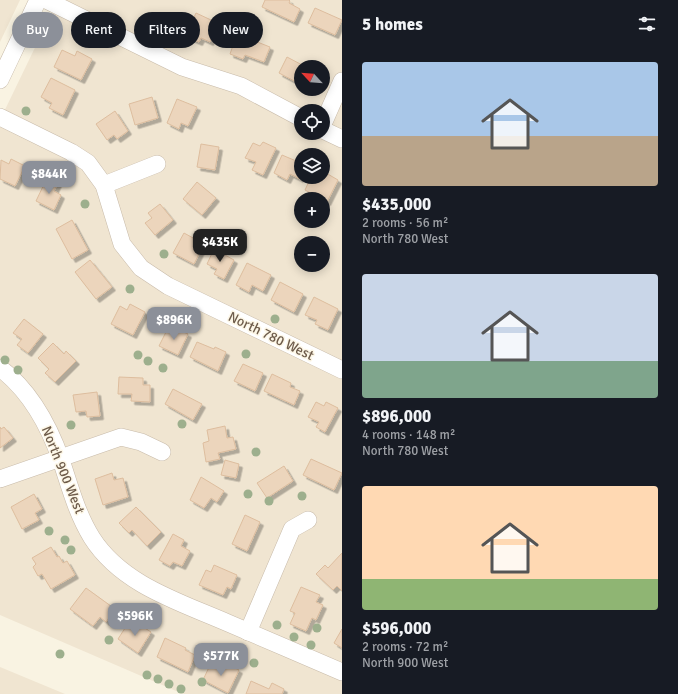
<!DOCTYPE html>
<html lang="en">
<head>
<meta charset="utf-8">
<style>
  :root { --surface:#171b24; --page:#20242c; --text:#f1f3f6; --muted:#9ea1a6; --accent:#8c9099 }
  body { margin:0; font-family:Signika,sans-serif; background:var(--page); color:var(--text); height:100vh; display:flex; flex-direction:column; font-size:15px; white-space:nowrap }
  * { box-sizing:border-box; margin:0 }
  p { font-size:13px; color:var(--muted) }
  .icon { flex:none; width:22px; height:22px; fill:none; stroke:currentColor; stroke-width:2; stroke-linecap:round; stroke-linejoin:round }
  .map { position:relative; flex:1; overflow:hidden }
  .panel { display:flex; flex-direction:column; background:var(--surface); width:336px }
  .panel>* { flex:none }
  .top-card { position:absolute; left:12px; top:12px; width:270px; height:36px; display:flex; gap:8px }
  .needle { width:26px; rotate:296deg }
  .fabs { position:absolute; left:294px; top:60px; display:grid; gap:8px }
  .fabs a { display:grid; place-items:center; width:36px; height:36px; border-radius:50%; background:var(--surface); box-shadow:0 2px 10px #0003; font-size:20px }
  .price { position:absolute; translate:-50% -34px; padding:0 9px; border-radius:8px; background:var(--accent); color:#fff; font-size:13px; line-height:26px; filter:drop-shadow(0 1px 2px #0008) }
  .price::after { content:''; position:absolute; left:50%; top:24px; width:12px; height:9px; margin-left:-6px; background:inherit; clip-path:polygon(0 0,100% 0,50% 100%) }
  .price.on { background:#222; color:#fff }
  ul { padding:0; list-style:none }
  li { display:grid; align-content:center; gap:8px; height:212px; padding:0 20px }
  li span { display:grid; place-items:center; height:124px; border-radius:4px; color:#555 }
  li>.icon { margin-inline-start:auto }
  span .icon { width:72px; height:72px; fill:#fffc; stroke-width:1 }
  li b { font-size:17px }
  h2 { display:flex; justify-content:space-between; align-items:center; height:48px; padding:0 20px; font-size:17px }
  .chip { padding:0 14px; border-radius:18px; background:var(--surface); box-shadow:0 2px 10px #0003; font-size:14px; line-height:36px }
  .chip.on { background:var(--accent); color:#fff }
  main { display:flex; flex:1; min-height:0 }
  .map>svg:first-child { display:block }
</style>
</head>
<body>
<main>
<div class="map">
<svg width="342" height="694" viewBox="0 0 342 694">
  <defs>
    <filter id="shadow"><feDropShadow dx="3.5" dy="3.5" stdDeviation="0" flood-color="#0004"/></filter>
  </defs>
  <rect width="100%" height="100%" fill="#f9f3e2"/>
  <g fill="#f0e5d1" fill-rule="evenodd">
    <path d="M0 0H20L0 42Z"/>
    <path d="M58 0H342V694H183L0 615V120ZM301 67H323V89H301ZM301 111H323V133H301ZM301 155H323V177H301ZM301 199H323V221H301ZM301 243H323V265H301Z"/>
    <path d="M0 667 65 694H0Z"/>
  </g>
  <g fill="#ecd5bc" stroke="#ddbd9e" filter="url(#shadow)">
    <path d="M265 0H289L290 1 289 3 300 9 294 22 262 7Z"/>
    <path d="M315 8 342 20 335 35 308 23Z"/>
    <path d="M196 13 224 26 219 38 213 36 210 42 201 38 199 42 185 36Z"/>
    <path d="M237 34 270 47 264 62 245 55 243 59 230 54Z"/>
    <path d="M62 50 75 56 77 51 92 59 81 80 54 67Z"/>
    <path d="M287 57 306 67H301L300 84 279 73Z"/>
    <path d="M51 78 75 90 63 115 49 108 52 103 41 97Z"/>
    <path d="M152 97 158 118 135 125 129 104Z"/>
    <path d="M177 99 197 107 188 126 181 123 179 129 167 123Z"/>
    <path d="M115 111 128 131 117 139 114 135 107 140 96 124Z"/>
    <path d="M263 142 276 148 263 175 252 170 256 162 245 158 253 143 260 146Z"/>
    <path d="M201 144 219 147 215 170 197 167Z"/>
    <path d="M282 155 301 163 300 179 290 174 287 180 274 173Z"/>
    <path d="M11 159 25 166 15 186 0 179 1 160 9 164Z"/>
    <path d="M326 173 338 180 327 202 305 190 311 177 323 179Z"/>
    <path d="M47 178 58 183 54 191 61 195 54 210 36 201Z"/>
    <path d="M197 182 216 198 202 215 183 199Z"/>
    <path d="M160 204 173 220 155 235 145 223 152 218 148 213Z"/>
    <path d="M72 220 88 250 72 259 56 229Z"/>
    <path d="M184 233 204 244 194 264 173 253Z"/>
    <path d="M214 249 234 260 224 279 214 274 217 269 207 264Z"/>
    <path d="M90 260 112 287 96 299 75 272Z"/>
    <path d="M247 263 271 275 263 291 252 285 249 292 236 285Z"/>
    <path d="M280 282 303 294 294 312 271 300Z"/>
    <path d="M314 297 338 309 328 330 315 324 317 320 305 315Z"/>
    <path d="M130 304 145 312 133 335 111 324 120 306 127 310Z"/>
    <path d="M24 319 43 334 28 353 17 345 22 339 13 333Z"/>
    <path d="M175 328 188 334 178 355 159 346 167 330 172 332Z"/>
    <path d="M197 342 214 349 215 347 226 352 218 371 190 357Z"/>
    <path d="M53 343 64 354 66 351 76 361 55 382 45 373 49 369 38 358Z"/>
    <path d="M243 364 263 373 255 391 234 381Z"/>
    <path d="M272 374 291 383 290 387 300 391 294 405 264 391Z"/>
    <path d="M119 377 143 378V385H150V402L131 401 132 394H118Z"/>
    <path d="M173 389 202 404 193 420 165 404Z"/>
    <path d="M97 392 100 416 87 417 86 411 76 412 73 395Z"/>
    <path d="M316 402 324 406 326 402 338 408 325 432 316 427 319 422 308 417Z"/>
    <path d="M225 426 227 438 233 437 236 449 218 453 220 459 206 462 203 443 209 441 207 430Z"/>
    <path d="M0 427 1 429 4 427 13 438 0 448Z"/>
    <path d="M311 459 342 473 334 490 303 475Z"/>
    <path d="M225 460 239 464 236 478 221 475Z"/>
    <path d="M284 466 293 481 267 498 257 483Z"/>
    <path d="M112 473 114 480 123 478 128 497 103 505 95 479Z"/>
    <path d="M201 477 224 491 217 502 211 498 204 508 190 500Z"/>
    <path d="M34 494 42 509 35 513 39 520 22 529 11 507Z"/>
    <path d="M136 507 161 532 147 546 132 530 129 533 119 523Z"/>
    <path d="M245 515 260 522 247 551 232 544Z"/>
    <path d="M173 534 184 540 181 546 190 551 182 566 173 562 170 566 159 560Z"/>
    <path d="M51 547 57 557 59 556 63 563 67 561 75 575 51 589 42 574 38 576 33 567 36 564 32 558Z"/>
    <path d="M342 553V591L337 586 333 590 316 574 325 565 328 568Z"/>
    <path d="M214 565 237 575 231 589 227 587 223 595 199 585 206 570 211 572Z"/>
    <path d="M301 587 320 595 316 602 323 605 316 620 312 618 306 631 290 624 295 613 290 611Z"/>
    <path d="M86 588 115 609 106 622 100 617 93 626 70 609Z"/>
    <path d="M137 623 151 632 138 653 118 639 127 625 133 629Z"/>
    <path d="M342 629V648L334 643Z"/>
    <path d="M165 638 186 648 185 650 195 655 188 672 157 657Z"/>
    <path d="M211 663 225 669 227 664 239 670 228 693 203 680Z"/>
    <path d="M251 681 269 689 272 683 284 689 282 694H246Z"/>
  </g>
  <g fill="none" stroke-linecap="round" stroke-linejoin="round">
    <defs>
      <g id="minor">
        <path d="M46 0 182 67 241 86 301 118"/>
        <path d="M0 80 38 0"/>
        <path d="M0 117 71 152 88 163 104 185 122 244 141 268 168 286 342 370"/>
        <path d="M323 124 342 81"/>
        <path d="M323 130 342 139"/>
        <path d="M104 185 157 164"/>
        <path d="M0 368C29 390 49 426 61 460 70 487 77 514 92 538 122 585 180 602 228 623 266 639 304 656 342 672"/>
        <path d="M0 479 121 437 141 442 162 452"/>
        <path d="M248 632 292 529 308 520"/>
      </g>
    </defs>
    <use href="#minor" stroke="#c8bbaa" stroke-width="18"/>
    <use href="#minor" stroke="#fff" stroke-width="17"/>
  </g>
  <g fill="#9daf8d">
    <circle cx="26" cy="111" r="4.5"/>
    <circle cx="85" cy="204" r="4.5"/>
    <circle cx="164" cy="254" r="4.5"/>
    <circle cx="130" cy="289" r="4.5"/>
    <circle cx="275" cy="319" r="4.5"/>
    <circle cx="246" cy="354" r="4.5"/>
    <circle cx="138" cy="355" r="4.5"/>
    <circle cx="5" cy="360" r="4.5"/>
    <circle cx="148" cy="361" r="4.5"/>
    <circle cx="163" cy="368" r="4.5"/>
    <circle cx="18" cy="370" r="4.5"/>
    <circle cx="182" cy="424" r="4.5"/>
    <circle cx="71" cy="425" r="4.5"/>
    <circle cx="256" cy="452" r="4.5"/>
    <circle cx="248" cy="494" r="4.5"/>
    <circle cx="302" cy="496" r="4.5"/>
    <circle cx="269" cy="501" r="4.5"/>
    <circle cx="49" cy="531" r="4.5"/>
    <circle cx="65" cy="540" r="4.5"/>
    <circle cx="71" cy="550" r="4.5"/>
    <circle cx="126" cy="609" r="4.5"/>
    <circle cx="277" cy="625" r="4.5"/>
    <circle cx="317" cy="628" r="4.5"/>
    <circle cx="294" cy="637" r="4.5"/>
    <circle cx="109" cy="640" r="4.5"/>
    <circle cx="311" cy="645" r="4.5"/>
    <circle cx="212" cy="652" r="4.5"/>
    <circle cx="227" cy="652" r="4.5"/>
    <circle cx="60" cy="654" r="4.5"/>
    <circle cx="201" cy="656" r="4.5"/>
    <circle cx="211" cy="663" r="4.5"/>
    <circle cx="254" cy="663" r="4.5"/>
    <circle cx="147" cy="675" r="4.5"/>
    <circle cx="158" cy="679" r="4.5"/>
    <circle cx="202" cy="682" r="4.5"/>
    <circle cx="169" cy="684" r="4.5"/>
    <circle cx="181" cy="689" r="4.5"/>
  </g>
  <g text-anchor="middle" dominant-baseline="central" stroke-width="3" stroke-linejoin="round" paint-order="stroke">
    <g font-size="14" fill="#6e5c4b" stroke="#fdf7e7">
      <text transform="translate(271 336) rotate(26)">North 780 West</text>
      <text transform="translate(63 470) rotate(68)">North 900 West</text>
    </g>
  </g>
</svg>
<div class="fabs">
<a><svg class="needle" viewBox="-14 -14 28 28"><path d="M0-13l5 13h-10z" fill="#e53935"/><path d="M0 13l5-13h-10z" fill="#9ea1a6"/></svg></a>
<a><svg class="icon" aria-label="locate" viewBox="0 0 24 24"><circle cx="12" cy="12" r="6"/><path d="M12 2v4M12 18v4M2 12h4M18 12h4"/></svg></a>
<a><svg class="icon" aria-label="layers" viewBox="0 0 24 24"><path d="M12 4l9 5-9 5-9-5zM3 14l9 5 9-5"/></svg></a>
<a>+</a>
<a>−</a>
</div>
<b class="price" style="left:49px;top:195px">$844K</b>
<b class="price on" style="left:220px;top:263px">$435K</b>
<b class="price" style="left:174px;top:341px">$896K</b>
<b class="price" style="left:135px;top:637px">$596K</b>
<b class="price" style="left:221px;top:677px">$577K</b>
<div class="top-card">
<a class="chip on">Buy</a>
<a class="chip">Rent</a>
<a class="chip">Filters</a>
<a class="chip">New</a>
</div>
</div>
<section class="panel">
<h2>5 homes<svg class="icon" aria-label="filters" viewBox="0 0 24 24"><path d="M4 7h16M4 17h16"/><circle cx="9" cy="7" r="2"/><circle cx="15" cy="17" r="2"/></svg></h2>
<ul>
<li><span style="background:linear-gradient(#a9c7e8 60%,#b9a48a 0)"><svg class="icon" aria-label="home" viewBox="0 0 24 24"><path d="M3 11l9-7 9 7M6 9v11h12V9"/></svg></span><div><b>$435,000</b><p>2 rooms · 56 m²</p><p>North 780 West</p></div></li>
<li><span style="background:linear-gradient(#c9d6e8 70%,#7fa58c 0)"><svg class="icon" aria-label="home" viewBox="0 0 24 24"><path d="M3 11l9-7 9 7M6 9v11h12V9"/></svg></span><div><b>$896,000</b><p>4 rooms · 148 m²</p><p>North 780 West</p></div></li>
<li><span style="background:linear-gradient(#ffd9b3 75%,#8fb573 0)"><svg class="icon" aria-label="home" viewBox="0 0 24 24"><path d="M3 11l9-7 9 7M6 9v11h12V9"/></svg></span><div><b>$596,000</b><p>2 rooms · 72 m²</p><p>North 900 West</p></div></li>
</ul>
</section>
</main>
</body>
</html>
